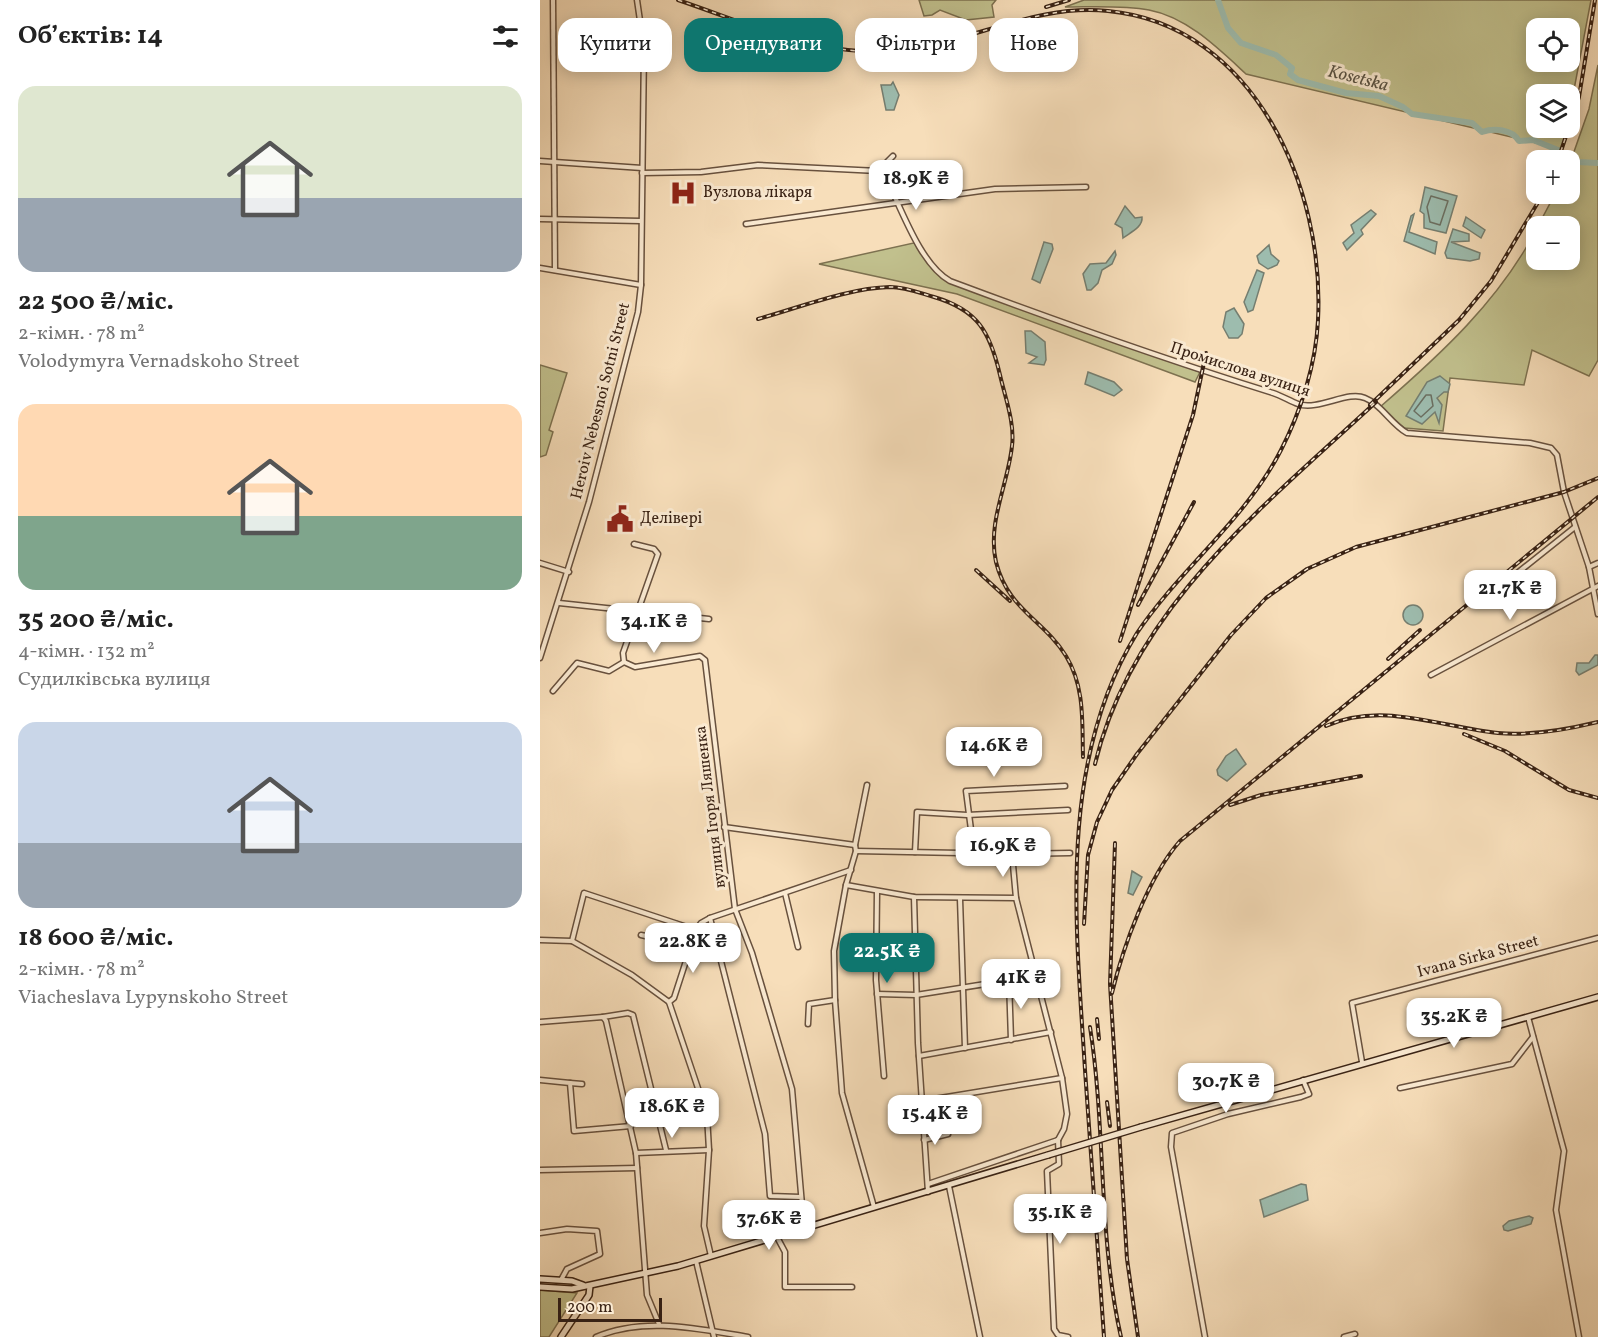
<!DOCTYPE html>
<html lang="uk">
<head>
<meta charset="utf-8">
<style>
  :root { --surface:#fff; --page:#f6f6f6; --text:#222; --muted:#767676; --accent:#0f766e }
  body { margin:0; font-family:Vollkorn,serif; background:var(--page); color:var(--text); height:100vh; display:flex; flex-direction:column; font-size:22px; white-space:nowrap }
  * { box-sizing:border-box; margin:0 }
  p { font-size:20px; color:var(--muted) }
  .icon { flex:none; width:33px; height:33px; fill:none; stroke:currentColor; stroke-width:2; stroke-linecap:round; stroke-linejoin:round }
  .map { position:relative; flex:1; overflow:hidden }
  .panel { display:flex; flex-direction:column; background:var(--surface); width:540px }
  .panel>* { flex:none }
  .guide { position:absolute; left:18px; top:18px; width:570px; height:54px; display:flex; gap:12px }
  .tools { position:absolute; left:986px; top:18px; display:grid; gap:12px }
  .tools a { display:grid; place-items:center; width:54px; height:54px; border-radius:12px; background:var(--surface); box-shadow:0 3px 15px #0003; font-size:30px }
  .scale { position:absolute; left:18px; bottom:15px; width:104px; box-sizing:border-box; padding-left:6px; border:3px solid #392214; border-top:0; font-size:16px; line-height:21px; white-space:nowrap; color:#392214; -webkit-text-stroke:4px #faead2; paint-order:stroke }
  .price { position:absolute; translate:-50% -51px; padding:0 14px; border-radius:12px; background:#fff; color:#222; font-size:20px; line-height:39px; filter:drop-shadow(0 2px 3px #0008) }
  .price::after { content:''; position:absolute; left:50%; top:36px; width:18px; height:14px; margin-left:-9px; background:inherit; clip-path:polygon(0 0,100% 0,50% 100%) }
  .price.active { background:var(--accent); color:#fff }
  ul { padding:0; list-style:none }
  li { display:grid; align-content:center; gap:12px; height:318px; padding:0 18px }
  li span { display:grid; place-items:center; height:186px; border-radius:18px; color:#555 }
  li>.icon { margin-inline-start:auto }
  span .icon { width:108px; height:108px; fill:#fffc; stroke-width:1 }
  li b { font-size:26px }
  h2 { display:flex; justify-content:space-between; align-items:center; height:72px; padding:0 18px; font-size:26px }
  .tag { padding:0 21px; border-radius:18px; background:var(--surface); box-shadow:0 3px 15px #0003; font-size:21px; line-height:54px }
  .tag.active { background:var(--accent); color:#fff }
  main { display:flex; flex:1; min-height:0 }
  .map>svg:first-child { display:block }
</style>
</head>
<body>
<main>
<section class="panel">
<h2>Об’єктів: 14<svg class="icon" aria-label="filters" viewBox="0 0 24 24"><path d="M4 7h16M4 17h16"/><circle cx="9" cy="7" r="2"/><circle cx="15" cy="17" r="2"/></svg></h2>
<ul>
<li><span style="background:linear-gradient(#dfe7d0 60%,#9aa5b1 0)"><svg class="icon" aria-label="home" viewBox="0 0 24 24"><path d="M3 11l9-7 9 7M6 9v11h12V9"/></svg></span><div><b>22 500 ₴/міс.</b><p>2-кімн. · 78 m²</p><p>Volodymyra Vernadskoho Street</p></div></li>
<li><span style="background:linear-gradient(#ffd9b3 60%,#7fa58c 0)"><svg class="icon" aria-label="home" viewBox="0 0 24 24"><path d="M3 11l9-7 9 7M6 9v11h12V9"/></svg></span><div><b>35 200 ₴/міс.</b><p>4-кімн. · 132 m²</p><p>Судилківська вулиця</p></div></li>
<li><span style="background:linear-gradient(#c9d6e8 65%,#9aa5b1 0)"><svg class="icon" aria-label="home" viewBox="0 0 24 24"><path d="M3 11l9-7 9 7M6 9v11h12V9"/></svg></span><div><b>18 600 ₴/міс.</b><p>2-кімн. · 78 m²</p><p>Viacheslava Lypynskoho Street</p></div></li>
</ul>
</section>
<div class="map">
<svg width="1058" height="1337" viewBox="0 0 1058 1337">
  <rect width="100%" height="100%" fill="#f7deba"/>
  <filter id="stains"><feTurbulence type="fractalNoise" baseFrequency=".00333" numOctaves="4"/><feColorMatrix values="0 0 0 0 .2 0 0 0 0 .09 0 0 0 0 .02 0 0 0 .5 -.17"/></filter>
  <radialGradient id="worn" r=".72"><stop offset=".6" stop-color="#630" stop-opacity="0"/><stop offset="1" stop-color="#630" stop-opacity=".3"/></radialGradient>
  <g fill="#c1c08d" stroke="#7d7150" stroke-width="1.5" fill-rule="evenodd">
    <path d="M379 0H456L452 5 454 17 426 20 400 10 392 15 384 16Z"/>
    <path d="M544 0H1051L1029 116V94H996V128H1026L1022 149 706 74C679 49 647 17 609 10 582 5 552 7 525 7ZM996 28H1029V62H996Z"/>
    <path d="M1058 65V360L1049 376 992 350 984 385 910 378 903 431 864 428 840 407C900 355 959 301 996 230V260H1029V226H998L1015 194H1029V166L1049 109Z"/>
    <path d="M378 242 395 270 410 281 660 372 655 382 417 294 279 264Z"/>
    <path d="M0 365 27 373 9 430 13 432 6 455 0 457Z"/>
    <path d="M0 1290 37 1293 9 1337H0Z"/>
  </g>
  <g fill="#9dbcae" stroke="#757e70" stroke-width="1.5">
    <path d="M353 82 359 95 354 110H346L341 85H351Z"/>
    <path d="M885 187 917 196 906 233 884 228V214L880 211Z"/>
    <path d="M585 206 595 218 602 217C603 227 591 232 583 238L582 228 575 224Z"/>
    <path d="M831 210 836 214 821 230 823 234 807 250 803 243 814 233 811 225Z"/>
    <path d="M874 214 869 232 897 242 895 254 864 241 871 216Z"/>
    <path d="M926 217 945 230 941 238 923 226Z"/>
    <path d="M913 229 929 234V241L911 242 940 253 939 259 930 261 907 258 905 253Z"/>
    <path d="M504 242 512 244 513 249 500 283 492 279Z"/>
    <path d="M729 245 731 254 739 261 737 265 728 269 719 263 717 256Z"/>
    <path d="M575 251 576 255 572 264 562 270 558 283 551 290H547L543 274 550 264 566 263Z"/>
    <path d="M717 270 724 273 713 310 708 312 704 302Z"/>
    <path d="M694 308 704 324 702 334 698 338H689L683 327 686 312Z"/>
    <path d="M485 331H491L505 342 506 360 504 365 489 363 497 357 486 353Z"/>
    <path d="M548 372 574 382 582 390 574 396 545 384Z"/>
    <path d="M900 376 910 384 908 392H904L897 398 902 405 899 423 895 412 882 424 866 416 887 382Z"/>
    <circle cx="873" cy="615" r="10"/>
    <path d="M1055 655H1058V665L1039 675 1036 671 1037 663H1049Z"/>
    <path d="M696 749 706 764 687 781 678 775 677 770 686 756Z"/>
    <path d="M592 871 602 877 593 895 588 893Z"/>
    <path d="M761 1184 766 1185 768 1200 724 1217 720 1200Z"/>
    <path d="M989 1216 993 1218 991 1224 968 1231 964 1230 963 1226 969 1221Z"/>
  </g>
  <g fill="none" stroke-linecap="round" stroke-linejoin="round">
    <g stroke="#6b6f61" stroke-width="1.5">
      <path d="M891 196 908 201 900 225 890 222 887 207Z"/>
      <path d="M886 395H891L893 406 881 417 874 411Z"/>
    </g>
    <g stroke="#9dbcae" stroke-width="6">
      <path d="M678 0 688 28 701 43 736 55 752 68 750 74 758 80 806 93 839 96 863 107 872 114 932 123 942 132C954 128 972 129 979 141L993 140 1018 150"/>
      <path d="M1031 154 1038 162 1058 163"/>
    </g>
    <defs>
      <g id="street">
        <path d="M13 0 15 270"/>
        <path d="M0 161 102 168"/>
        <path d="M342 170C359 201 378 263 410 281 517 321 624 359 733 393 742 396 750 401 758 404 779 411 808 390 825 398 841 404 851 424 867 433L990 443 1011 448 1017 455 1024 492 1049 567 1058 614"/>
        <path d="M102 173 161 172 218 165 338 171 353 156"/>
        <path d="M0 219 101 221"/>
        <path d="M206 224 455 189 546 187"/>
        <path d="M0 268 101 285"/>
        <path d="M94 544 114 549 118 554 83 653 84 662 95 667 160 656 165 660 195 909 212 953 252 1089 264 1228"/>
        <path d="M0 563 29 572"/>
        <path d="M1049 567 1058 563"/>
        <path d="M946 598 1035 527"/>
        <path d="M19 603 169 619"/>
        <path d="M0 658 49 502 98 312 101 285 104 48 97 0"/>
        <path d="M891 675 1058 586"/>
        <path d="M13 691 37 663 69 671 84 662"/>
        <path d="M327 785 315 845 316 851 306 885 294 951 295 1000 302 1093 334 1207"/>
        <path d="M184 827 315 845"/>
        <path d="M316 851 472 854 530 853"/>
        <path d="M375 852 377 812 427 815 528 810"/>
        <path d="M434 853 426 791 525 786"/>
        <path d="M472 854 476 898 522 1078 527 1114 524 1129 518 1140"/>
        <path d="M306 885 374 897 476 898"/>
        <path d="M337 892 336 980 344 1076"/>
        <path d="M245 893 258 947"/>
        <path d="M374 897 378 1043 388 1192"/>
        <path d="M420 899 425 1048"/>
        <path d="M170 918 225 1134 230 1196 260 1197"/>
        <path d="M101 935 132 942 135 938 136 924"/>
        <path d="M0 940 32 941 92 975 129 1002 167 1115 169 1150 164 1226 171 1256"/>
        <path d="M32 941 44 893 156 930 161 923 170 918 311 870"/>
        <path d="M469 980 471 1040"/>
        <path d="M337 994 376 995 496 976"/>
        <path d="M129 1002 134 998 156 930"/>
        <path d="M63 1017 88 1013 93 1015 126 1150"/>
        <path d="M988 1017 1024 1151 1016 1210 1039 1337"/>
        <path d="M0 1022 63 1017 66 1021 96 1153 107 1295 119 1324"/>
        <path d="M268 1024 269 1004 295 1000"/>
        <path d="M379 1056 511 1032"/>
        <path d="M822 1062 812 1003 1058 938"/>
        <path d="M0 1080 30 1083 34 1131 91 1126"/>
        <path d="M30 1083 42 1084"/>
        <path d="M860 1088 972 1064 993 1037"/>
        <path d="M382 1101 522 1078"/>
        <path d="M384 1140 408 1134"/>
        <path d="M518 1140 519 1164 507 1171 514 1329 518 1335 528 1337"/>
        <path d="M96 1153 169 1150"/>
        <path d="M0 1170 97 1168"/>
        <path d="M388 1184 518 1140"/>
        <path d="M409 1186 440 1337"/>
        <path d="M0 1233 27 1229 57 1231 60 1254 27 1269 21 1280"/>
        <path d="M237 1237 245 1252V1287H312"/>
        <path d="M156 1261 174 1337"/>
        <path d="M56 1337C104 1316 159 1329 208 1337"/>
        <path d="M665 1337 631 1147 632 1133 688 1114 761 1097 769 1094 763 1080"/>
        <path d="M804 1337 815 1334"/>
      </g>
      <g id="secondary">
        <path d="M601 1127 1058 997"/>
        <path d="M0 1279 32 1281 43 1285"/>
        <path d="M0 1287 32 1289 138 1266 508 1155"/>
        <path d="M21 1337 49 1295 50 1286"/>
      </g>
    </defs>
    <use href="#street" stroke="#68513e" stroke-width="7"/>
    <use href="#secondary" stroke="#392214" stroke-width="8"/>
    <use href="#street" stroke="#faead2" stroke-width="4"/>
    <use href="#secondary" stroke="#faead2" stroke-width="5"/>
    <defs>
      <g id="rail">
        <path d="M138 0C218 27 296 65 382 47 445 35 503 4 568 11 715 25 785 189 778 320 776 364 761 411 741 450 706 519 640 569 597 633 517 763 536 925 545 1070 551 1159 558 1248 564 1337"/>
        <path d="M506 7 529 0"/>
        <path d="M1018 160 1039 97 1055 0"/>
        <path d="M218 319C258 308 308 288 350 287 365 287 380 293 394 297 438 310 450 332 460 375 465 397 475 423 472 446 468 484 447 523 456 562 468 610 503 619 526 656 545 687 542 722 543 757"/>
        <path d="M830 405 919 320 951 281 1003 194"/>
        <path d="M436 570 470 601"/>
        <path d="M598 605 654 502"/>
        <path d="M580 641 653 415 666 353"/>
        <path d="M848 659 880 630"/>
        <path d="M786 726C843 701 899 727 958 733 991 736 1025 730 1058 722"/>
        <path d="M924 734 965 751 1029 790 1058 798"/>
        <path d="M555 764C592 609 724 506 836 402"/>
        <path d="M690 805 721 795 821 776"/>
        <path d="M575 843 570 984 587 1259 598 1337"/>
        <path d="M544 924 548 855 557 822 572 790 597 754 691 635 726 598 767 569 816 547 1024 492 1058 478"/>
        <path d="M572 993C583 947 608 877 640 841L1058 497"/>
        <path d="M557 1019 559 1039"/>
        <path d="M550 1027C566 1129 558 1236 581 1337"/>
        <path d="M567 1102 570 1126"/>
      </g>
    </defs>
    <use href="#rail" stroke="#392214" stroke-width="4"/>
    <use href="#rail" stroke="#faead2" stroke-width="1.5" stroke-dasharray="4.5" stroke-linecap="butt"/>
    <defs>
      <path id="secondary-bridge" d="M508 1155 601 1127"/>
    </defs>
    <use href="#secondary-bridge" stroke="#392214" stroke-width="8" stroke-linecap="butt"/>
    <use href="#secondary-bridge" stroke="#faead2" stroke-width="5"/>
  </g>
  <defs>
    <symbol id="hospital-bare" viewBox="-9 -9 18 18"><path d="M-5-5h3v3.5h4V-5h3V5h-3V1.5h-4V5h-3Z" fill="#8f2418" stroke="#faead2" stroke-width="2.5" paint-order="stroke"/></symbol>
    <symbol id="civic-bare" viewBox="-9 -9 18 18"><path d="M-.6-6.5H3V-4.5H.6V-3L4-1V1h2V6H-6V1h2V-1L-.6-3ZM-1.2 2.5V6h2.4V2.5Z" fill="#8f2418" stroke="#faead2" stroke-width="2.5" paint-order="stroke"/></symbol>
  </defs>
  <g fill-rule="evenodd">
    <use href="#hospital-bare" x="124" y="174" width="38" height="38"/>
    <use href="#civic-bare" x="61" y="500" width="38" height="38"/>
  </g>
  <g text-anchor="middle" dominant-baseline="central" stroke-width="6" stroke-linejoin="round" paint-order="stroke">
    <g font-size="16" fill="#392214" stroke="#faead2" text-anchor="start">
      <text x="163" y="193">Вузлова лікаря</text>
      <text x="100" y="519">Делівері</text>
    </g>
    <g font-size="16" fill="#392214" stroke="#faead2">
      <text transform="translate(700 370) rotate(18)">Промислова вулиця</text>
      <text transform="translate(61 401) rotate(-76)">Heroiv Nebesnoi Sotni Street</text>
      <text transform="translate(171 807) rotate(-97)">вулиця Ігоря Ляшенка</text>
      <text transform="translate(938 957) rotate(-15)">Ivana Sirka Street</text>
    </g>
    <g font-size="18" font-style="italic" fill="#575042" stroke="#faead2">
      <text transform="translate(818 79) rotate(14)">Kosetska</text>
    </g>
  </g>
  <rect width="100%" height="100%" filter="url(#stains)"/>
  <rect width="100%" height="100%" fill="url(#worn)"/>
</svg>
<div class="tools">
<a><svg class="icon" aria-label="locate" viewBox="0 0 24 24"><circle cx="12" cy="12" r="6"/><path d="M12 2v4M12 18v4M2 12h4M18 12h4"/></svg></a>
<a><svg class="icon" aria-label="layers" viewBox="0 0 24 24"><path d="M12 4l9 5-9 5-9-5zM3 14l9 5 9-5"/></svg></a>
<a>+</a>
<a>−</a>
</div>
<div class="scale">200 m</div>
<b class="price" style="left:376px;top:211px">18.9K ₴</b>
<b class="price" style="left:970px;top:621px">21.7K ₴</b>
<b class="price" style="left:114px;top:654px">34.1K ₴</b>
<b class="price" style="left:454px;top:778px">14.6K ₴</b>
<b class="price" style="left:463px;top:878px">16.9K ₴</b>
<b class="price" style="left:153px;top:974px">22.8K ₴</b>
<b class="price active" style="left:347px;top:984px">22.5K ₴</b>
<b class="price" style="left:481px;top:1010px">41K ₴</b>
<b class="price" style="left:914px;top:1049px">35.2K ₴</b>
<b class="price" style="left:686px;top:1114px">30.7K ₴</b>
<b class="price" style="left:132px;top:1139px">18.6K ₴</b>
<b class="price" style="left:395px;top:1146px">15.4K ₴</b>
<b class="price" style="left:520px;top:1245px">35.1K ₴</b>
<b class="price" style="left:229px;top:1251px">37.6K ₴</b>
<div class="guide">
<a class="tag">Купити</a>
<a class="tag active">Орендувати</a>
<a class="tag">Фільтри</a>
<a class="tag">Нове</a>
</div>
</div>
</main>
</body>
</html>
